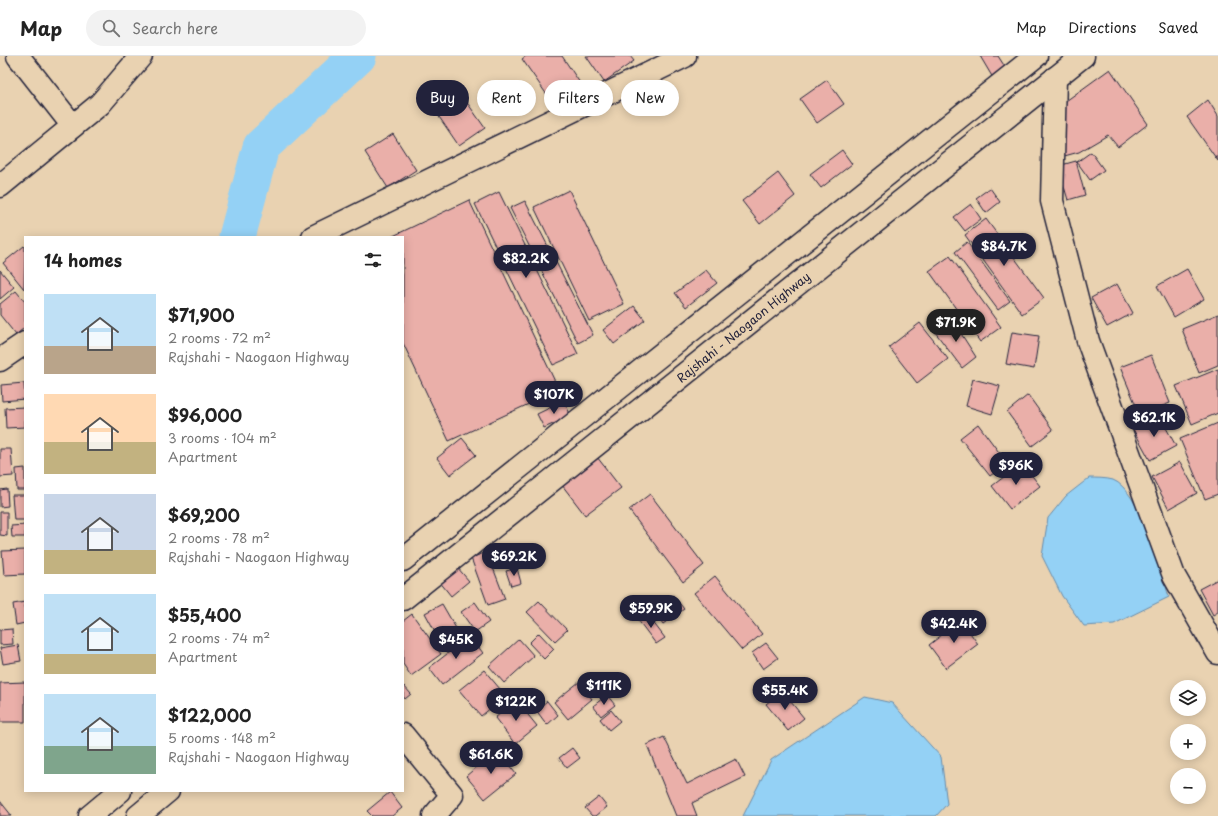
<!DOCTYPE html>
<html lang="en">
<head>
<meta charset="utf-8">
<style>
  :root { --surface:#fff; --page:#f2f2f2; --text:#222; --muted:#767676; --line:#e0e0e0; --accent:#22223b }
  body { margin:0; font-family:"Playpen Sans",sans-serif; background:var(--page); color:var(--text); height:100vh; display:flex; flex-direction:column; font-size:15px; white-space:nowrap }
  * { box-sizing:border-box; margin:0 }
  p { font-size:13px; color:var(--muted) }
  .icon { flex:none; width:22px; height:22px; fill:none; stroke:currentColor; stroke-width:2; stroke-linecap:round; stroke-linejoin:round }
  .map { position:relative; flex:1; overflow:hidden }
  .details { position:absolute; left:24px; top:180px; width:380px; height:556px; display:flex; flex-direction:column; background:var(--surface); border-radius:0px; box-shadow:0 2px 10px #0003 }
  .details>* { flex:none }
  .top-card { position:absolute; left:416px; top:24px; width:380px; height:36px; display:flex; gap:8px }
  .tools { position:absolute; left:1170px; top:624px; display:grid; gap:8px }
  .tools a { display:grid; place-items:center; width:36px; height:36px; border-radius:50%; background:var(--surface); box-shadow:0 2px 10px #0003; font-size:20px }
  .price { position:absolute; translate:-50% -34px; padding:0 9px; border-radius:14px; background:var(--accent); color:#fff; font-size:13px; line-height:26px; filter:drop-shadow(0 1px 2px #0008) }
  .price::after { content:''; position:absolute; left:50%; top:24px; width:12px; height:9px; margin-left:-6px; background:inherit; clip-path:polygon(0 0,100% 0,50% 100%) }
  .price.on { background:#222; color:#fff }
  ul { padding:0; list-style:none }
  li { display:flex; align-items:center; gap:12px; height:100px; padding:0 20px }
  li span { display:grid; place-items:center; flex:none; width:112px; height:80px; border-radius:0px; color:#555 }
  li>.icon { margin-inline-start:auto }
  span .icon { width:48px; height:48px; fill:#fffc; stroke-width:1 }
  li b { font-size:17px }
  h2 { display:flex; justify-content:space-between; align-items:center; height:48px; padding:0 20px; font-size:17px }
  .pill { padding:0 14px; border-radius:18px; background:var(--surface); box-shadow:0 2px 10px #0003; font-size:14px; line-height:36px }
  .pill.on { background:var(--accent); color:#fff }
  header { display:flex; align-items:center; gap:24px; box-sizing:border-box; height:56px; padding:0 20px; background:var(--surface); border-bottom:1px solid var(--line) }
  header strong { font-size:19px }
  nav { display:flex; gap:22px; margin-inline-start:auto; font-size:14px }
  .search { width:280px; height:36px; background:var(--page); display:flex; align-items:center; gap:10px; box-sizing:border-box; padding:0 14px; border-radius:22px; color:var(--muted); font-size:15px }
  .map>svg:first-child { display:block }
</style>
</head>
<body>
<header>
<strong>Map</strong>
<div class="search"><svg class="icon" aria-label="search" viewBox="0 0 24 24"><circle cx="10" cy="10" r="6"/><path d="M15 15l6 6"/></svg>Search here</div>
<nav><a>Map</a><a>Directions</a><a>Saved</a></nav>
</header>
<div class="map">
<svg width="1218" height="760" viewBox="0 0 1218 760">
  <rect width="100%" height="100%" fill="#e9d2b1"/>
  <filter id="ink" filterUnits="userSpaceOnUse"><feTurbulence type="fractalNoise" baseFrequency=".025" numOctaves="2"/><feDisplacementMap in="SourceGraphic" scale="8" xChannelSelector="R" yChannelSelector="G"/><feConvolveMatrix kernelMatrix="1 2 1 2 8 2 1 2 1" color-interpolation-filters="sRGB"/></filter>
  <g filter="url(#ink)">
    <g fill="#94d1f5" stroke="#668bab">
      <path d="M1089 422C1096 422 1106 422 1113 424 1140 434 1161 515 1169 541L1114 568 1084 570 1062 540 1042 500 1048 462 1066 440Z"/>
      <path d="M865 641 892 647 941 701 947 748 936 760H743L771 704Z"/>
    </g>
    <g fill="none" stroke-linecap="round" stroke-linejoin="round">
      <path stroke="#94d1f5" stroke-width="37" d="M237 181 261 91 358 0"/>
    </g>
    <g fill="#eaafa9" stroke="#22223b">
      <path d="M526 0H562L582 30 554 49 522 3Z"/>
      <path d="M586 0H630L634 5 604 26Z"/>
      <path d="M980 0H998L1007 14 993 22Z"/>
      <path d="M1110 13 1148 68 1118 91 1108 79 1079 96 1057 102 1059 50Z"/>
      <path d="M827 24 844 48 817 67 800 43Z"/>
      <path d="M459 35 485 72 459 90 433 52Z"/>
      <path d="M1208 44 1218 60V105L1187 61Z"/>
      <path d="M393 78 416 114 388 132 365 96Z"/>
      <path d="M842 94 852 108 821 132 810 118Z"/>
      <path d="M1091 96 1104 114 1090 124 1077 106Z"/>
      <path d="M1076 105 1085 139 1068 144 1058 110Z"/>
      <path d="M778 117 795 140 760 168 742 145Z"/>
      <path d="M990 132 1000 146 986 157 976 142Z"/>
      <path d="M569 134 624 248 589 265 534 151Z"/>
      <path d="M499 136 578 298 553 309 475 148Z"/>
      <path d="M469 144 559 334 449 385 403 287V181H391Z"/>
      <path d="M525 145 593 279 578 287 510 152Z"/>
      <path d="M971 148 981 163 965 175 954 161Z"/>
      <path d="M986 163 1044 242 1022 258 965 179Z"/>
      <path d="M967 186 1010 245 998 254 955 196Z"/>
      <path d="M24 190 25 191 24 233 3 207Z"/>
      <path d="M950 200 1001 271 980 286 929 215Z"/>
      <path d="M1187 213 1204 243 1174 261 1157 230Z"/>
      <path d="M0 214 14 231 0 243Z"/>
      <path d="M706 214 717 227 686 251 675 237Z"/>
      <path d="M1117 228 1133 257 1107 271 1091 242Z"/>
      <path d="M16 235 25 246V271L16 279 0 259V248Z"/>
      <path d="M634 250 645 264 614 288 603 274Z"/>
      <path d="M1218 258V309L1199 317 1182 273Z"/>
      <path d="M951 262 976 301 962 312 935 276Z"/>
      <path d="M920 267 948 303 917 327 889 291Z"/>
      <path d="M1012 276 1039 280 1034 313 1006 308Z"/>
      <path d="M1151 299 1170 347 1140 359 1120 311Z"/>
      <path d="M1218 313V357L1192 368 1176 330Z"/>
      <path d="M973 323 1000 330 992 358 966 350Z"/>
      <path d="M24 327 25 343 2 345 1 329Z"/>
      <path d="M1028 339 1053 374 1032 390 1007 356Z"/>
      <path d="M564 345 571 360 544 372 537 358Z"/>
      <path d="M25 351V371L6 372 5 352Z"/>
      <path d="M1159 359 1176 390 1150 404 1133 373Z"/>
      <path d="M1218 367V438L1205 443 1180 383Z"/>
      <path d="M978 368 1007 407 990 420 960 382Z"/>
      <path d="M462 382 476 399 450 419 437 402Z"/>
      <path d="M0 393H11L13 420 0 421Z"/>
      <path d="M597 401 621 432 585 459 562 429Z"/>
      <path d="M1180 406 1197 437 1169 453 1152 421Z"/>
      <path d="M1022 407 1040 430 1010 453 992 430Z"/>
      <path d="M25 412V434H17L16 413Z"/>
      <path d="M7 433 8 450 0 451V434Z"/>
      <path d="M650 438 704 509 683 526 629 454Z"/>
      <path d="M12 439H25V464H14Z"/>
      <path d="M0 456H7V480L0 479Z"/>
      <path d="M25 469V481H12L11 470Z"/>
      <path d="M25 494V518L4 519 2 495Z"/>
      <path d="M487 496 505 543 488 549 471 502Z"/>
      <path d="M457 511 469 525 451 540 439 525Z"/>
      <path d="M517 512 521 527 511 530 506 515Z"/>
      <path d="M715 520 762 578 742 594 694 537Z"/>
      <path d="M1218 523V556L1213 559 1199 533Z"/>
      <path d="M673 539 684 553 663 568 653 554Z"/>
      <path d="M539 545 567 574 555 585 527 556Z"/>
      <path d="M25 546V567L16 569 13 548Z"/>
      <path d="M475 546 489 566 475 576 461 556Z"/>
      <path d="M442 548 461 581 443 590 425 557Z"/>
      <path d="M646 557 665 582 656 588 638 564Z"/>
      <path d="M412 558 441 598 411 620 403 608V565Z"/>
      <path d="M961 564 978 588 946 612 929 589Z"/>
      <path d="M12 573 13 588 0 589V574Z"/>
      <path d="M539 577 554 593 544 603 529 587Z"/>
      <path d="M470 580 483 597 442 629 429 612Z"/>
      <path d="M519 583 534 600 504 627 489 610Z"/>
      <path d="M766 587 778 602 763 613 752 597Z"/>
      <path d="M18 589 21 605 3 608 0 592Z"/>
      <path d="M484 614 506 640 481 660 459 634Z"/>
      <path d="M25 626V666H0V627Z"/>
      <path d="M579 626 592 643 568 663 554 646Z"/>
      <path d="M404 630 411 638 405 643 403 640Z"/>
      <path d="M782 635 804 662 788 675 766 648Z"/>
      <path d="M607 639 615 649 601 660 593 650Z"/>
      <path d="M516 644 537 670 515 688 495 662Z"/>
      <path d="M547 645 558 659 547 669 536 654Z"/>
      <path d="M611 654 620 665 609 674 600 663Z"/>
      <path d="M664 681 687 728 736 703 745 721 692 747 697 760H676L647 689Z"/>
      <path d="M572 692 580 702 567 712 559 702Z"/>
      <path d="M497 694 516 718 485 743 466 720Z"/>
      <path d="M390 736 402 752 392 760H372L367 755Z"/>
      <path d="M599 741 607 751 596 760H592L585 752Z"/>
      <path d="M0 745 12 760H0Z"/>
    </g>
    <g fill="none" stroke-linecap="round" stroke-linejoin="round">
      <defs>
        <g id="minor">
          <path d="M18 0 73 70"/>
          <path d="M1055 22 1052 145 1088 285 1174 520 1218 597"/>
          <path d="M0 130 100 48 141 0"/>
          <path d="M313 181 685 0"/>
          <path d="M0 304 25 287"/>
          <path d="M403 679 452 739 434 760"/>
        </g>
        <g id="primary">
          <path d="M403 504 1036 0"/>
          <path d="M403 543 1083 0"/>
          <path d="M90 760 120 735"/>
          <path d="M138 760 168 735"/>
        </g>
      </defs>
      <use href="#minor" stroke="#22223b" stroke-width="25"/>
      <use href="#primary" stroke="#22223b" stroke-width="25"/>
      <use href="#minor" stroke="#e9d2b1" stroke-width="22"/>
      <use href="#primary" stroke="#e9d2b1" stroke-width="22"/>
    </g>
  </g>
  <g text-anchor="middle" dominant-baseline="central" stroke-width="3.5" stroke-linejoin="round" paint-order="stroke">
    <g font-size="12" fill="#22223b" stroke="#e9d2b1">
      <text transform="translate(743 271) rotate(-39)">Rajshahi - Naogaon Highway</text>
    </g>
  </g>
</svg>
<div class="tools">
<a><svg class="icon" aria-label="layers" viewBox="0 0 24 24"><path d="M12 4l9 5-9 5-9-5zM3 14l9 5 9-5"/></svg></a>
<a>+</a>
<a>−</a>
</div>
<b class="price" style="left:1004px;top:211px">$84.7K</b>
<b class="price" style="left:526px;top:223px">$82.2K</b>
<b class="price on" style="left:956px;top:287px">$71.9K</b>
<b class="price" style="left:554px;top:359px">$107K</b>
<b class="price" style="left:1154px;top:382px">$62.1K</b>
<b class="price" style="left:1016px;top:430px">$96K</b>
<b class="price" style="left:514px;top:521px">$69.2K</b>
<b class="price" style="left:651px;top:573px">$59.9K</b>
<b class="price" style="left:954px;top:588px">$42.4K</b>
<b class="price" style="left:456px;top:604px">$45K</b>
<b class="price" style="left:604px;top:650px">$111K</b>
<b class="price" style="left:785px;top:655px">$55.4K</b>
<b class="price" style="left:516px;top:666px">$122K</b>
<b class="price" style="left:491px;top:719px">$61.6K</b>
<div class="top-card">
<a class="pill on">Buy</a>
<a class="pill">Rent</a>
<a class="pill">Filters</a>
<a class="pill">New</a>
</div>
<section class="details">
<h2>14 homes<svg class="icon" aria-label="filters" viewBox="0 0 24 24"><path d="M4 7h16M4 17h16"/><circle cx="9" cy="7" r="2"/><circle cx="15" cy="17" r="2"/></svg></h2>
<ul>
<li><span style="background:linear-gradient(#bfe0f5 65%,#b9a48a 0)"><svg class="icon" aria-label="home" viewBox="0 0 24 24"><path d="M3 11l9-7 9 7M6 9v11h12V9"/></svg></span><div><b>$71,900</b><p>2 rooms · 72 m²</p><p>Rajshahi - Naogaon Highway</p></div></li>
<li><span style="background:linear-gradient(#ffd9b3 60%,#c2b280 0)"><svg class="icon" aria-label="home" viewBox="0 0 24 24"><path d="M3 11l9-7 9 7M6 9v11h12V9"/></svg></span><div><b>$96,000</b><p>3 rooms · 104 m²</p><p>Apartment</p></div></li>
<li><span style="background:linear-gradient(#c9d6e8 70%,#c2b280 0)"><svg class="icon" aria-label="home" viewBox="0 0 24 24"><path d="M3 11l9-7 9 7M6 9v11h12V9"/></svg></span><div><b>$69,200</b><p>2 rooms · 78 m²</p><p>Rajshahi - Naogaon Highway</p></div></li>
<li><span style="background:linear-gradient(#bfe0f5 75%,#c2b280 0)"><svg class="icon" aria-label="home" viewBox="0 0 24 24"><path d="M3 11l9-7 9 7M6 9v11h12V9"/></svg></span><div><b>$55,400</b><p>2 rooms · 74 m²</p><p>Apartment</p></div></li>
<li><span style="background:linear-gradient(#bfe0f5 65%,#7fa58c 0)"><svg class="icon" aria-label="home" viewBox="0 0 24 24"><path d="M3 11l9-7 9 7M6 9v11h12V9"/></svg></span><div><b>$122,000</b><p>5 rooms · 148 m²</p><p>Rajshahi - Naogaon Highway</p></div></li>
</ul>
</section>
</div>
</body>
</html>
